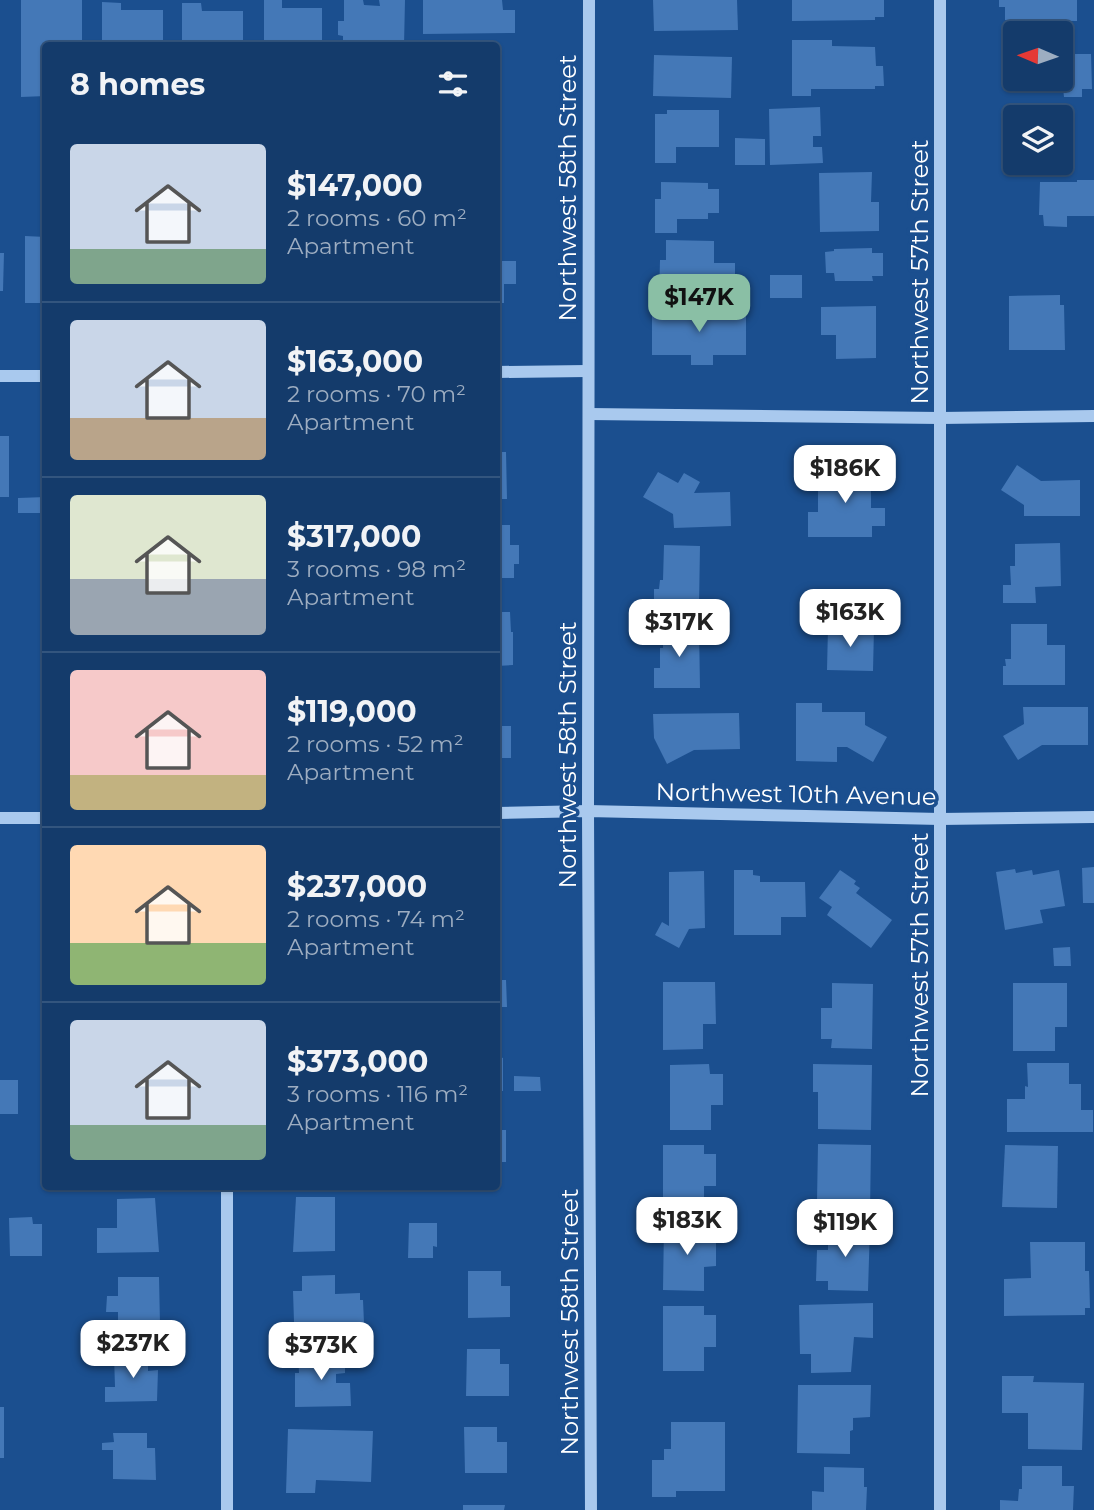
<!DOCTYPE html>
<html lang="en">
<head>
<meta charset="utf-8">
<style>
  :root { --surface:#143b6b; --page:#214673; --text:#f1f3f6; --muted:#9dadc1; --line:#33557e; --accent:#8abfa5 }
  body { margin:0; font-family:Montserrat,sans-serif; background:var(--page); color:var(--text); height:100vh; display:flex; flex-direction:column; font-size:26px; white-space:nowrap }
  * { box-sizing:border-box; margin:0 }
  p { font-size:23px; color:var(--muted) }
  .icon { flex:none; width:38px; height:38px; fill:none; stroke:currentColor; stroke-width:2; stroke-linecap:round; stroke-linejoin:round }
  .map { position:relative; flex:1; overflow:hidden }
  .sheet { position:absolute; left:42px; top:42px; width:458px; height:1148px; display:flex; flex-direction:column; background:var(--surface); border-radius:7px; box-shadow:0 2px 5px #0004,0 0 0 2px var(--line) }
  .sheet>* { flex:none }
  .needle { width:46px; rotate:272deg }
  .tools { position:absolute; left:1003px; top:21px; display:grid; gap:14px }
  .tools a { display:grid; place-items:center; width:70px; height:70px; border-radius:7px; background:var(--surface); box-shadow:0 2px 5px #0004,0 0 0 2px var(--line); font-size:35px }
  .price { position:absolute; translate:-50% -60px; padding:0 16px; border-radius:14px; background:#fff; color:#222; font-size:23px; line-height:46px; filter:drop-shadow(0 2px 4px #0008) }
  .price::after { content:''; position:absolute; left:50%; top:42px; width:21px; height:16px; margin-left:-10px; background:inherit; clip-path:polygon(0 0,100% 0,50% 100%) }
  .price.selected { background:var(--accent); color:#111 }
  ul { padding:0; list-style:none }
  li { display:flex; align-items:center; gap:21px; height:175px; padding:0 28px }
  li+li { border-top:2px solid var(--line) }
  li span { display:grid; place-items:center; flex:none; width:196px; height:140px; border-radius:7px; color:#555 }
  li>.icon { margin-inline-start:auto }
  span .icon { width:84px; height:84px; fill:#fffc; stroke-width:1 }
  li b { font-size:30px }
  h2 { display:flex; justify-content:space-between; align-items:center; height:84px; padding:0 28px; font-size:30px }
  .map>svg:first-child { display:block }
</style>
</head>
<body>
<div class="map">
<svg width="1094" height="1510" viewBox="0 0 1094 1510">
  <rect width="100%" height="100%" fill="#1b4f8f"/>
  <g fill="#4478b7">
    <path d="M21 0H82V46H46V96L21 97Z"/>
    <path d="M264 0H282V8H322V46H264Z"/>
    <path d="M344 0H363L364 5 380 6 379 0H405L404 46H343V36L338 35V21H344Z"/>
    <path d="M423 0H502L503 10H515V33L423 34Z"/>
    <path d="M653 0H737L738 30 654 31Z"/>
    <path d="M792 0H884V17H875V20L792 21Z"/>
    <path d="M999 0H1077V21L1005 20V7H999Z"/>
    <path d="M102 2 121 3V10H163V46H102Z"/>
    <path d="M182 3H201L202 11H243V46H182Z"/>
    <path d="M792 40H832V46L875 47 876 66H883L884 86H875V89H811V96H792Z"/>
    <path d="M1060 54H1091L1092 89H1082V97H1064L1063 88 1015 89V79H1060Z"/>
    <path d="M654 55 732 57 731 98 653 96Z"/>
    <path d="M1006 55H1015V70H1007Z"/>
    <rect x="497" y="60" width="3" height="78"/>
    <path d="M1007 105H1065L1066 111 1070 110V125H1066V138H1069L1070 159H1060V117H1015V160H1007Z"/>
    <path d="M820 107 821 136H813V147H822L823 163 770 165 769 109Z"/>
    <path d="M667 110H719V147H676V163H655V114H667Z"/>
    <path d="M735 138 765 139V165H735Z"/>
    <rect x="497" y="156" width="5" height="78"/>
    <path d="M872 172 871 202H879V231L820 232 819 173Z"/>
    <path d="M1077 180H1094V216H1067V227L1044 226 1043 215H1039L1040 182H1077Z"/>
    <path d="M661 182 708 183V189H719V213H708V219H677V233H655V199H661Z"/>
    <path d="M25 236 46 237V303H25Z"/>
    <path d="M666 240 714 241V263H735V299L659 298 660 260H666Z"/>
    <path d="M872 248V253H883V276H872L873 281H835L834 273H826L825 252 834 251V249Z"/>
    <path d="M0 253H4L3 291H0Z"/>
    <path d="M497 261H516V284H504V303H497Z"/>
    <rect x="770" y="275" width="32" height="23"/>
    <path d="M1060 295V305H1064L1065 350H1009V296Z"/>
    <path d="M876 306V358L836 359V335H821V307Z"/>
    <path d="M652 311H746V355H713V365H691V355H652Z"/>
    <path d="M497 429H502V452H506L507 499H497Z"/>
    <rect x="0" y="436" width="9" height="61"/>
    <path d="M1017 465 1041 481 1080 480V516H1024V505L1001 490Z"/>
    <path d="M818 468H871V508H885V526H872V537H808V512H818Z"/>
    <path d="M658 472 678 483 684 473 700 482 694 493 730 492 731 526 674 528 673 514 643 497Z"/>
    <path d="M46 497V513H18V498Z"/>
    <path d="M497 525H510V545H519V564H514V578H497Z"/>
    <path d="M1060 543 1061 586 1035 587 1036 603H1003V585H1011L1010 566H1015V544Z"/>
    <path d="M664 545 700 546 699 606H654V589H659L660 580H663Z"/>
    <path d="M497 612H510L511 632H513V665L497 666Z"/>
    <path d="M1011 624H1047V645H1065V685H1003V666H1006L1005 659H1011Z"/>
    <path d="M663 626H699L700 688H654V668H660V648H663Z"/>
    <path d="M828 627 874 628 873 671 827 670Z"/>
    <path d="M796 703H822V712H865V725L887 737 873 762 847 747H837V762L796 761Z"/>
    <path d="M1023 707H1088V745H1042L1018 760 1003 736 1024 724Z"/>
    <path d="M497 711H502V726H511V758H497Z"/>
    <path d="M739 713 740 749 694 750 667 764 654 738 653 714Z"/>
    <path d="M1094 867V903H1083L1082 868Z"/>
    <path d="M1015 869 1016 873 1032 870 1033 875 1059 870 1065 906 1040 910 1043 923 1005 930 996 872Z"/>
    <path d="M734 870H753V875L760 876V882H805L806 917H781V935H734Z"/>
    <path d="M840 870 856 881 854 884 860 888 856 893 892 920 871 948 827 915 832 907 819 898Z"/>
    <path d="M704 871 705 928 689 929 679 948 655 935 662 922 669 926V872Z"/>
    <path d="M1070 947 1071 966H1054L1053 948Z"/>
    <path d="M497 980H506L507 1007H500V1013H497Z"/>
    <path d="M663 982H715L716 1024H703V1049L663 1050Z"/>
    <path d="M832 983 873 984 872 1049 831 1048 832 1039H821V1008H832Z"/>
    <path d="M1013 983H1067V1027H1055V1051H1013Z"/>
    <path d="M497 1035H499L500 1057 503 1058V1091H497Z"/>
    <path d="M1027 1063H1069V1084H1081V1110H1093V1132H1007V1099H1025V1086L1028 1087Z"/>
    <path d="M709 1064 710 1074H723V1105H711V1130H670V1065Z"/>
    <path d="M813 1064 872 1065 871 1130 818 1129V1092H813Z"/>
    <path d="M514 1076 540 1077 541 1091H514Z"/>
    <rect x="0" y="1080" width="18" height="34"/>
    <rect x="497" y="1130" width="9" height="32"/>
    <path d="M818 1144 871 1145 870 1211 828 1210V1201H817Z"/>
    <path d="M663 1145H704V1154H716V1186H704V1210H663Z"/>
    <path d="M1005 1145 1058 1146 1057 1208 1002 1207Z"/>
    <path d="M296 1197H335V1251L293 1252Z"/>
    <path d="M155 1198 159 1252 97 1253V1228H117V1199Z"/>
    <path d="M32 1217 33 1224H42V1256H10L9 1218Z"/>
    <path d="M409 1223H437V1247L433 1246V1258H408Z"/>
    <path d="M664 1225 704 1226V1234L716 1235V1266L704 1267V1291L663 1290Z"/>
    <path d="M828 1225 870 1226 868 1291 828 1290V1281H816L817 1250H828Z"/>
    <path d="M1030 1242H1085V1271H1089L1090 1308H1085V1315L1004 1316V1279L1031 1278Z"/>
    <path d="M468 1271H501V1286H510V1317L468 1318Z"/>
    <path d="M335 1275V1294L360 1293V1300H363L364 1323 294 1322 293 1291H302V1276Z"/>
    <path d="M118 1277H159L160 1324H118V1312H106L107 1296H118Z"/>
    <path d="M873 1303V1338L854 1337 851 1372 811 1373V1354H800L799 1305Z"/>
    <path d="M663 1306H704V1315H716V1347H704V1371H663Z"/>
    <path d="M467 1349H500V1364H509V1396H466Z"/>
    <path d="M298 1353H336L337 1363 345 1362V1373L336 1374V1383H350L351 1406 295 1407V1373H299Z"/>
    <path d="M114 1355H148V1371L158 1370 157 1401 105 1402V1387H115Z"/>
    <path d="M1002 1376H1034L1033 1382 1084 1383 1082 1450 1028 1449V1413H1002Z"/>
    <path d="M798 1385H871L870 1417 853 1418V1430L850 1431V1454L797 1453Z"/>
    <rect x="0" y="1407" width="4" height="51"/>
    <path d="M671 1422H725V1491H676V1497H652V1460H664V1449H671Z"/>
    <path d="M464 1427H497V1442H507V1473H465Z"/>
    <path d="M288 1429 373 1431 371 1482 316 1480 315 1493H286Z"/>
    <path d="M113 1433H147V1448H155L156 1480 113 1479V1450H102V1443L114 1442Z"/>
    <path d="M1022 1466H1062V1486H1074L1073 1510H1000V1500L1018 1501 1019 1489H1022Z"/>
    <path d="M824 1467 864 1468V1487H867L866 1510H812V1491L824 1492Z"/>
    <path d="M463 1505H505L504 1510H463Z"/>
  </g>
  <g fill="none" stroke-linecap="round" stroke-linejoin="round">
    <g stroke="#a9c9ee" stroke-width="12">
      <path d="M589 0 588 811 591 1510"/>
      <path d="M497 372 587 371"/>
      <path d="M0 376H46"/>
      <path d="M589 414 940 418 1094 416"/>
      <path d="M497 813 588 811 940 819 1094 817"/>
      <path d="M0 818H46"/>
      <path d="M227 1186V1510"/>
      <path d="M940 1510V0"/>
    </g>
  </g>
  <g text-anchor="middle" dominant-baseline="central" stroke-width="7" stroke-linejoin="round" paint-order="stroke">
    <g font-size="24" fill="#fff" stroke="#1b4f8f">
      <text transform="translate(567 188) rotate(-90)">Northwest 58th Street</text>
      <text transform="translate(919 272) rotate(-90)">Northwest 57th Street</text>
      <text transform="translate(567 755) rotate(-90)">Northwest 58th Street</text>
      <text transform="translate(796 794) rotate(1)">Northwest 10th Avenue</text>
      <text transform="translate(919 965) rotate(-90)">Northwest 57th Street</text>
      <text transform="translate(569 1322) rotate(-90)">Northwest 58th Street</text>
    </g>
  </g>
</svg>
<div class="tools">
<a><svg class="needle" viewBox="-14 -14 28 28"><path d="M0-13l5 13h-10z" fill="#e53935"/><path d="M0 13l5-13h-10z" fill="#9dadc1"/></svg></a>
<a><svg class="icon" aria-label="layers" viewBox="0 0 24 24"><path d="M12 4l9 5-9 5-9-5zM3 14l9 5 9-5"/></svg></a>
</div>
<b class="price selected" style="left:699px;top:334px">$147K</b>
<b class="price" style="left:845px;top:505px">$186K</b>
<b class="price" style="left:850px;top:649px">$163K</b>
<b class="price" style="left:679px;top:659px">$317K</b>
<b class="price" style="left:687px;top:1257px">$183K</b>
<b class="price" style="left:845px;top:1259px">$119K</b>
<b class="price" style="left:133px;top:1380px">$237K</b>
<b class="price" style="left:321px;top:1382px">$373K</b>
<section class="sheet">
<h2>8 homes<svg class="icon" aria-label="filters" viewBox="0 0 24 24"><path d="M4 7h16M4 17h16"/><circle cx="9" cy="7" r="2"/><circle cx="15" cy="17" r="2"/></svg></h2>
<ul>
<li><span style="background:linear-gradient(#c9d6e8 75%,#7fa58c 0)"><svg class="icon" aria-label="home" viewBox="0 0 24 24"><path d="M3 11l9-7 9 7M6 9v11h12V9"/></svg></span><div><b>$147,000</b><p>2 rooms · 60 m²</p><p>Apartment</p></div></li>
<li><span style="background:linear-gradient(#c9d6e8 70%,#b9a48a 0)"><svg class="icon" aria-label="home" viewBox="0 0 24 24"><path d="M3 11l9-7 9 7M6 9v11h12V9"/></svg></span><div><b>$163,000</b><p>2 rooms · 70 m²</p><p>Apartment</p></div></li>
<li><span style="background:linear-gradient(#dfe7d0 60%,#9aa5b1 0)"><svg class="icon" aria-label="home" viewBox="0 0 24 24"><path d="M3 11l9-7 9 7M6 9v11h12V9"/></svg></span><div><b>$317,000</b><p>3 rooms · 98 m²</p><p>Apartment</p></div></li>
<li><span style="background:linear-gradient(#f6c9c9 75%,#c2b280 0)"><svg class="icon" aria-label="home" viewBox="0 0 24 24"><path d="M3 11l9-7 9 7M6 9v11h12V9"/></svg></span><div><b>$119,000</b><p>2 rooms · 52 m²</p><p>Apartment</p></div></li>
<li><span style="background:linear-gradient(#ffd9b3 70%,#8fb573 0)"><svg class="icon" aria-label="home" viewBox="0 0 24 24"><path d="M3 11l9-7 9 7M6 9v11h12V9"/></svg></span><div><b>$237,000</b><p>2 rooms · 74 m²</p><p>Apartment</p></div></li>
<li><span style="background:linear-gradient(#c9d6e8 75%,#7fa58c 0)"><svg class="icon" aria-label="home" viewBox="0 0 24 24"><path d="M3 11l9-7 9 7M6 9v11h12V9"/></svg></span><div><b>$373,000</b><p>3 rooms · 116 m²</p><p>Apartment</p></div></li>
</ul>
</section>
</div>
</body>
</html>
